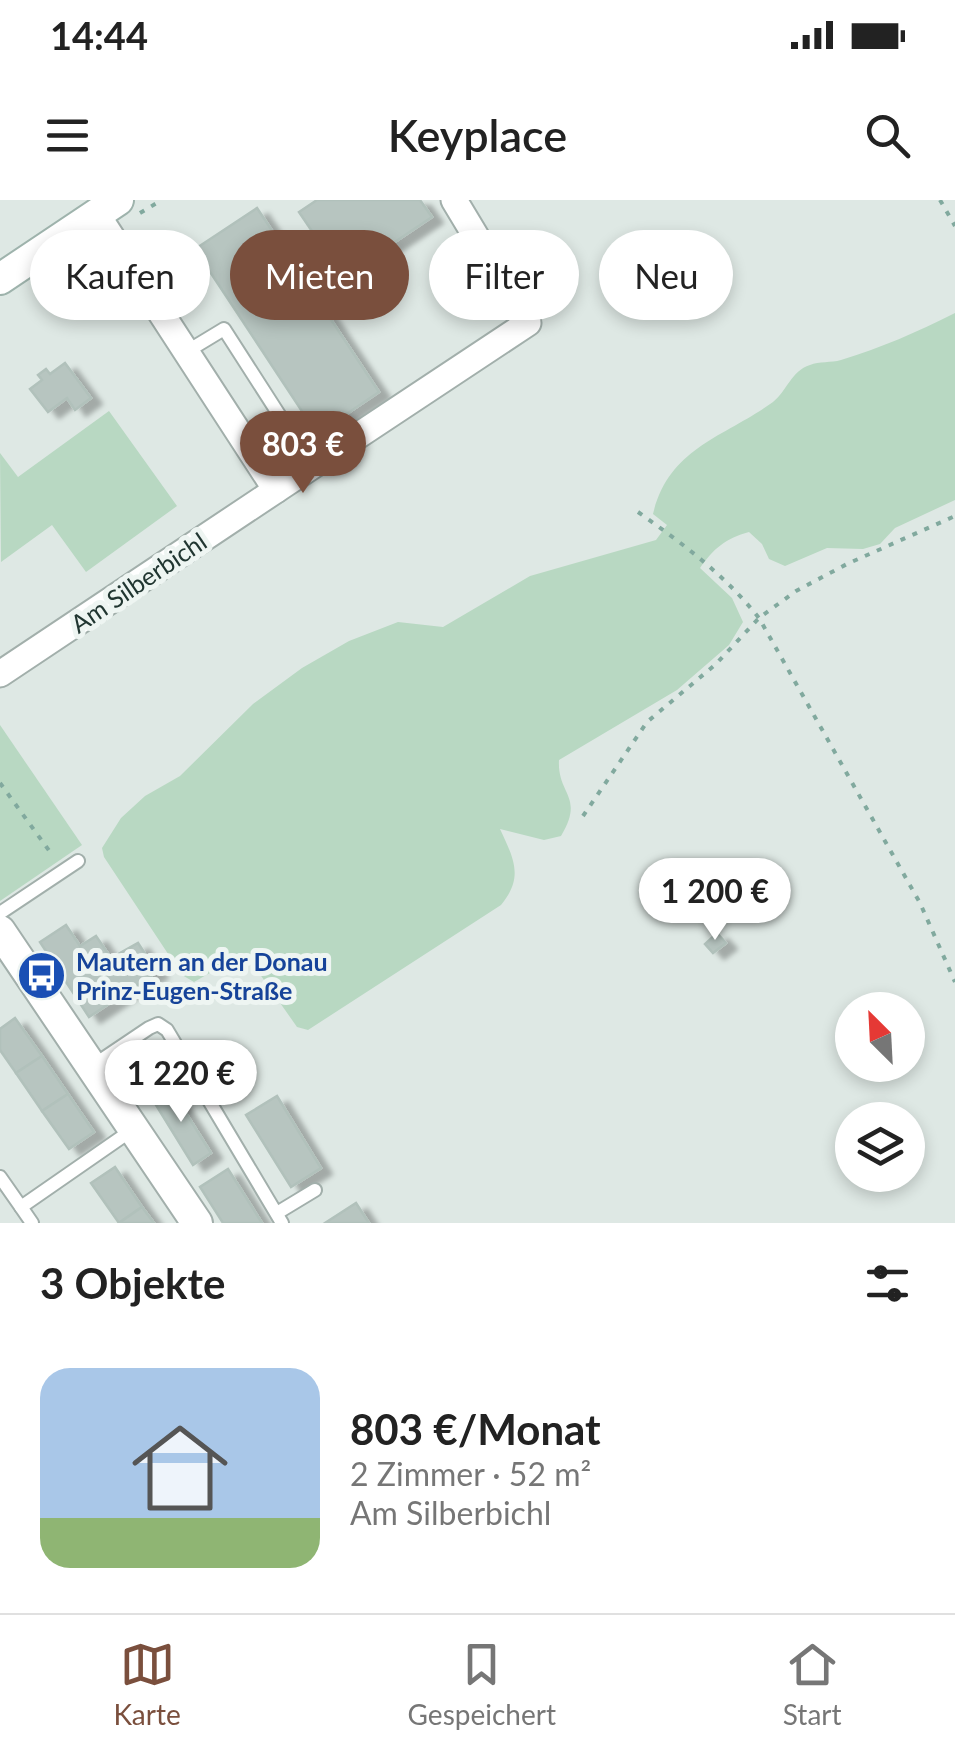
<!DOCTYPE html>
<html lang="de">
<head>
<meta charset="utf-8">
<style>
  :root { --surface:#fff; --page:#f6f6f6; --text:#222; --muted:#767676; --line:#e0e0e0; --accent:#7a4f3d }
  body { margin:0; font-family:Lato,sans-serif; background:var(--page); color:var(--text); height:100vh; display:flex; flex-direction:column; font-size:38px; white-space:nowrap }
  * { box-sizing:border-box; margin:0 }
  p { font-size:32px; color:var(--muted) }
  .icon { flex:none; width:55px; height:55px; fill:none; stroke:currentColor; stroke-width:2; stroke-linecap:round; stroke-linejoin:round }
  .map { position:relative; height:1023px; overflow:hidden }
  .panel { display:flex; flex-direction:column; background:var(--surface); flex:1 }
  .panel>* { flex:none }
  .top-card { position:absolute; left:30px; top:30px; width:895px; height:90px; display:flex; gap:20px }
  .needle { width:65px; rotate:336deg }
  .controls { position:absolute; left:835px; top:792px; display:grid; gap:20px }
  .controls a { display:grid; place-items:center; width:90px; height:90px; border-radius:50%; background:var(--surface); box-shadow:0 5px 15px #0003; font-size:50px }
  .price { position:absolute; translate:-50% -85px; padding:0 22px; border-radius:35px; background:#fff; color:#222; font-size:32px; line-height:65px; filter:drop-shadow(0 2px 5px #0008) }
  .price::after { content:''; position:absolute; left:50%; top:60px; width:30px; height:22px; margin-left:-15px; background:inherit; clip-path:polygon(0 0,100% 0,50% 100%) }
  .price.current { background:var(--accent); color:#fff }
  ul { padding:0; list-style:none }
  li { display:flex; align-items:center; gap:30px; height:250px; padding:0 40px }
  li+li { border-top:2px solid var(--line) }
  li span { display:grid; place-items:center; flex:none; width:280px; height:200px; border-radius:30px; color:#555 }
  li>.icon { margin-inline-start:auto }
  span .icon { width:120px; height:120px; fill:#fffc; stroke-width:1 }
  li b { font-size:42px }
  h2 { display:flex; justify-content:space-between; align-items:center; height:120px; padding:0 40px; font-size:42px }
  .chip { padding:0 35px; border-radius:45px; background:var(--surface); box-shadow:0 5px 15px #0003; font-size:35px; line-height:90px }
  .chip.current { background:var(--accent); color:#fff }
  .status { display:flex; justify-content:space-between; align-items:center; height:70px; padding:0 50px; background:var(--surface); direction:ltr }
  .status svg { height:28px; fill:currentColor }
  header { display:flex; justify-content:space-between; align-items:center; height:130px; padding:0 40px; background:var(--surface); font-size:45px; font-weight:600 }
  .tabs { display:flex; justify-content:space-around; align-items:center; height:140px; border-top:2px solid var(--line); background:var(--surface); font-size:28px; color:var(--muted) }
  .tabs a { display:grid; justify-items:center; gap:5px }
  .tabs .current { color:var(--accent) }
  .map>svg:first-child { display:block }
</style>
</head>
<body>
<div class="status"><b>14:44</b><svg viewBox="0 0 49 12"><path d="M0 12V9h3v3zM5 12V6h3v6zM10 12V3h3v9zM15 12V0h3v12zM26 1h20v11H26zM47 4h2v5h-2z"/></svg></div>
<header><svg class="icon" aria-label="menu" viewBox="0 0 24 24"><path d="M4 6h16M4 12h16M4 18h16"/></svg>Keyplace<svg class="icon" aria-label="search" viewBox="0 0 24 24"><circle cx="10" cy="10" r="6"/><path d="M15 15l6 6"/></svg></header>
<div class="map">
<svg width="955" height="1023" viewBox="0 0 955 1023">
  <defs>
    <filter id="shadow"><feDropShadow dx="11" dy="6" stdDeviation="2.5" flood-color="#0004"/></filter>
  </defs>
  <rect width="100%" height="100%" fill="#dee8e4"/>
  <g fill="#b8d8c2">
    <path d="M955 113V300L895 328 880 344 863 349 827 348 785 366 769 359 762 344 749 332C726 338 713 349 700 368L732 398 743 422 729 445 677 490 559 560C557 595 585 596 561 636L544 640 500 629C514 659 524 677 501 705L308 830 297 827 250 760 236 758 194 782 182 775 104 657 102 648 121 618 145 596 180 576 253 504 302 468 349 441 398 422 443 427 530 376 656 340 667 325 653 314C669 247 725 237 773 202 787 191 791 171 810 165 819 161 831 163 841 160 881 148 917 132 955 113Z"/>
    <path d="M109 211 177 306 86 372 52 325 1 362 0 253 18 277Z"/>
    <path d="M0 525 82 645 0 701Z"/>
  </g>
  <g fill="#b7c5c0" stroke="#b1c1bb" stroke-width="2.5" filter="url(#shadow)">
    <path d="M317 0H420L432 17 343 77 299 12Z"/>
    <path d="M257 8 379 192 317 234 195 49Z"/>
    <path d="M65 163 91 198 75 210 67 198 48 212 30 189 42 180 38 175 46 169 50 174Z"/>
    <path d="M66 725 80 746 96 736 111 758 138 743 157 772 89 817 40 742Z"/>
    <path d="M717 733 726 743 713 753 705 744Z"/>
    <path d="M15 818 42 856 16 873 0 850V829Z"/>
    <path d="M42 856 68 894 42 911 16 873Z"/>
    <path d="M169 886 211 953 193 965 151 897Z"/>
    <path d="M68 894 94 932 69 949 42 911Z"/>
    <path d="M277 896 321 968 291 987 246 915Z"/>
    <path d="M115 967 142 1007 119 1023 91 983Z"/>
    <path d="M228 969 262 1023H223L200 987Z"/>
    <path d="M356 1003 369 1023H325Z"/>
    <path d="M142 1007 154 1023H119Z"/>
  </g>
  <g fill="none" stroke-linecap="round" stroke-linejoin="round">
    <defs>
      <g id="service">
        <path d="M186 152 224 129 312 266"/>
        <path d="M0 713 78 661"/>
        <path d="M91 867 149 828 158 824 167 830 282 1023"/>
        <path d="M0 977 21 1007 132 930"/>
        <path d="M21 1007 32 1023"/>
        <path d="M277 1013 315 990"/>
      </g>
      <g id="minor">
        <path d="M276 290 528 123 454 0"/>
        <path d="M0 474 276 290 96 13"/>
      </g>
      <path id="tertiary" d="M0 731 197 1023"/>
      <path id="secondary" d="M0 79 118 0"/>
    </defs>
    <use href="#service" stroke="#a2afab" stroke-width="16"/>
    <use href="#minor" stroke="#a2afab" stroke-width="29"/>
    <use href="#tertiary" stroke="#a2afab" stroke-width="34"/>
    <use href="#secondary" stroke="#9eb3ac" stroke-width="34"/>
    <g stroke="#81a99e" stroke-width="4" stroke-dasharray="5 8" stroke-linecap="butt">
      <path d="M940 0 955 26"/>
      <path d="M140 13 162 0"/>
      <path d="M638 312C683 344 724 374 759 418L920 703 955 782"/>
      <path d="M0 583 53 656"/>
      <path d="M583 616 647 522 716 464 759 418 796 391 847 364 955 316"/>
    </g>
    <use href="#service" stroke="#fff" stroke-width="12"/>
    <use href="#minor" stroke="#fff" stroke-width="25"/>
    <use href="#tertiary" stroke="#fff" stroke-width="30"/>
    <use href="#secondary" stroke="#fff" stroke-width="30"/>
  </g>
  <defs>
    <symbol id="bus-disc" viewBox="-11 -11 22 22"><circle r="9.5" fill="#1a4fb4" stroke="#eef5f2"/><path d="M-5-6H5V4H4V6H2V4H-2V6H-4V4H-5ZM-3.5-4V0h7V-4ZM-3.5 1.2v1.5H-2V1.2ZM2 1.2v1.5H3.5V1.2Z" fill="#fff"/></symbol>
  </defs>
  <g fill-rule="evenodd">
    <use href="#bus-disc" x="14" y="748" width="55" height="55"/>
  </g>
  <g text-anchor="middle" dominant-baseline="central" stroke-width="10" stroke-linejoin="round" paint-order="stroke">
    <g font-size="25" fill="#213631" stroke="#eef5f2">
      <text transform="translate(138 382) rotate(-34)">Am Silberbichl</text>
    </g>
    <g font-size="25" font-weight="bold" fill="#164399" stroke="#eef5f2" text-anchor="start">
      <text x="76" y="761">Mautern an der Donau<tspan x="76" dy="29">Prinz-Eugen-Straße</tspan></text>
    </g>
  </g>
</svg>
<div class="controls">
<a><svg class="needle" viewBox="-14 -14 28 28"><path d="M0-13l5 13h-10z" fill="#e53935"/><path d="M0 13l5-13h-10z" fill="#767676"/></svg></a>
<a><svg class="icon" aria-label="layers" viewBox="0 0 24 24"><path d="M12 4l9 5-9 5-9-5zM3 14l9 5 9-5"/></svg></a>
</div>
<b class="price current" style="left:303px;top:296px">803 €</b>
<b class="price" style="left:715px;top:743px">1 200 €</b>
<b class="price" style="left:181px;top:925px">1 220 €</b>
<div class="top-card">
<a class="chip">Kaufen</a>
<a class="chip current">Mieten</a>
<a class="chip">Filter</a>
<a class="chip">Neu</a>
</div>
</div>
<section class="panel">
<h2>3 Objekte<svg class="icon" aria-label="filters" viewBox="0 0 24 24"><path d="M4 7h16M4 17h16"/><circle cx="9" cy="7" r="2"/><circle cx="15" cy="17" r="2"/></svg></h2>
<ul>
<li><span style="background:linear-gradient(#a9c7e8 75%,#8fb573 0)"><svg class="icon" aria-label="home" viewBox="0 0 24 24"><path d="M3 11l9-7 9 7M6 9v11h12V9"/></svg></span><div><b>803 €/Monat</b><p>2 Zimmer · 52 m²</p><p>Am Silberbichl</p></div></li>
</ul>
</section>
<nav class="tabs">
<a class="current"><svg class="icon" aria-label="map" viewBox="0 0 24 24"><path d="M3 6l6-2 6 2 6-2v14l-6 2-6-2-6 2zM9 4v14M15 6v14"/></svg>Karte</a>
<a><svg class="icon" aria-label="saved" viewBox="0 0 24 24"><path d="M7 4h10v16l-5-4-5 4z"/></svg>Gespeichert</a>
<a><svg class="icon" aria-label="home" viewBox="0 0 24 24"><path d="M3 11l9-7 9 7M6 9v11h12V9"/></svg>Start</a>
</nav>
</body>
</html>
